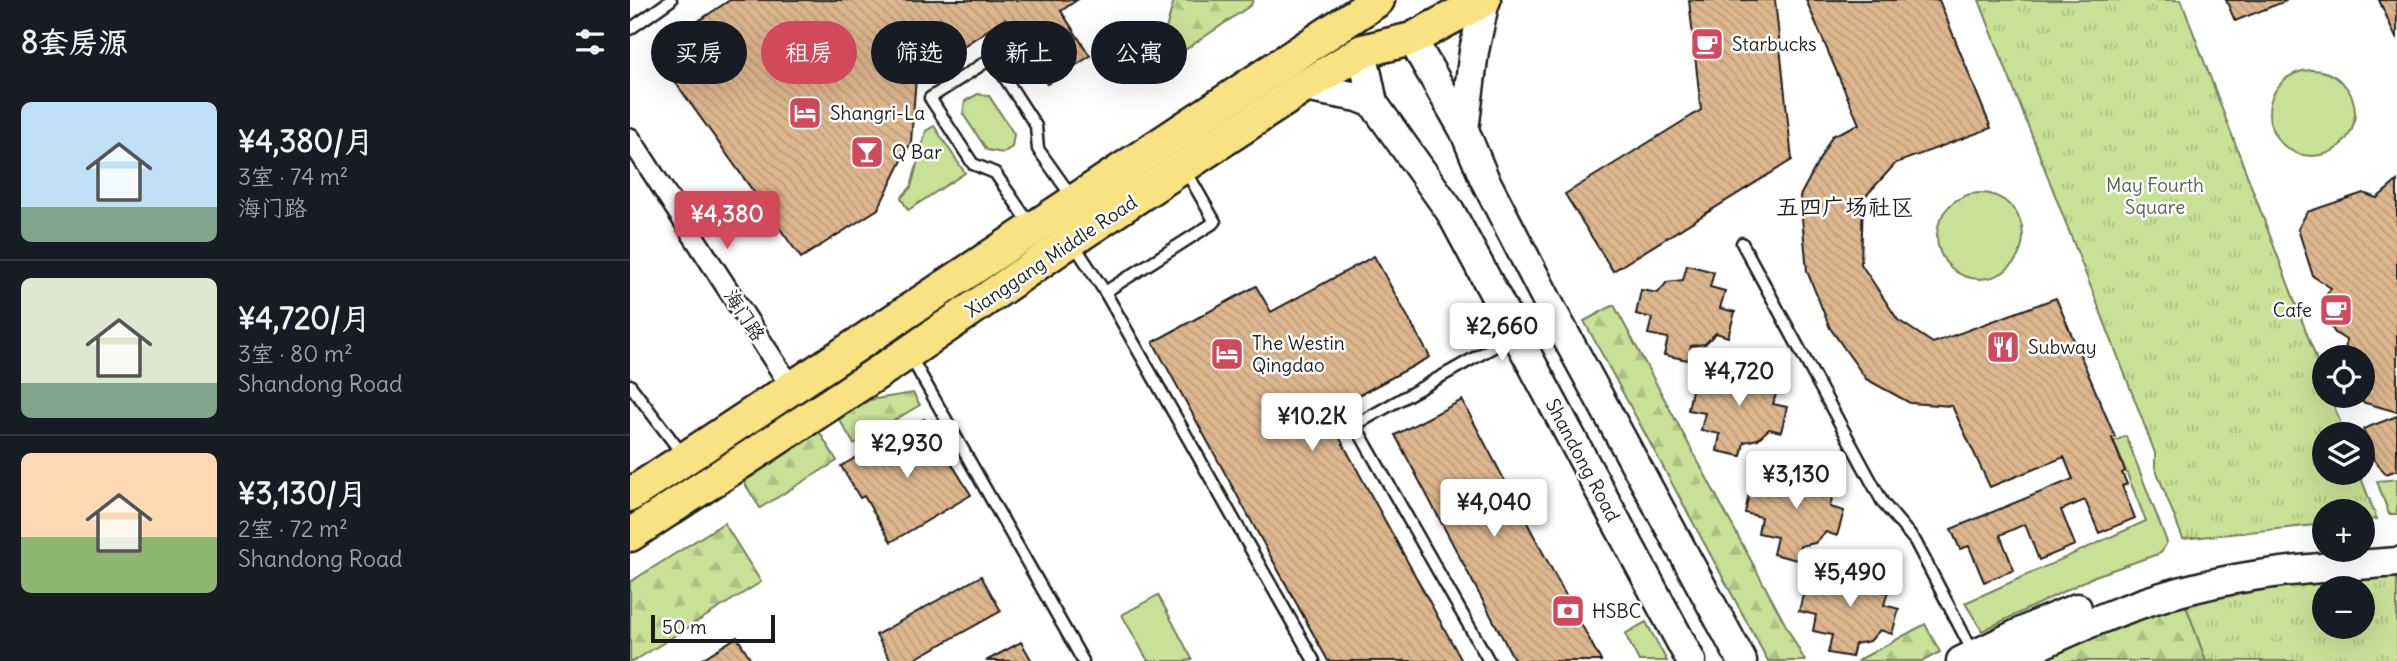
<!DOCTYPE html>
<html lang="zh">
<head>
<meta charset="utf-8">
<style>
  :root { --surface:#171b24; --page:#242831; --text:#f1f3f6; --muted:#9ea1a6; --line:#363941; --accent:#d1495b }
  body { margin:0; font-family:Delius,"LXGW WenKai TC",sans-serif; background:var(--page); color:var(--text); height:100vh; display:flex; flex-direction:column; font-size:26px; white-space:nowrap }
  * { box-sizing:border-box; margin:0 }
  p { font-size:23px; color:var(--muted) }
  .icon { flex:none; width:38px; height:38px; fill:none; stroke:currentColor; stroke-width:2; stroke-linecap:round; stroke-linejoin:round }
  .map { position:relative; flex:1; overflow:hidden }
  .side { display:flex; flex-direction:column; background:var(--surface); width:630px }
  .side>* { flex:none }
  .hud { position:absolute; left:21px; top:21px; width:665px; height:63px; display:flex; gap:14px }
  .buttons { position:absolute; left:1682px; top:345px; display:grid; gap:14px }
  .buttons a { display:grid; place-items:center; width:63px; height:63px; border-radius:50%; background:var(--surface); box-shadow:0 7px 28px #0002; font-size:35px }
  .scale { position:absolute; left:21px; bottom:18px; width:124px; box-sizing:border-box; padding-left:7px; border:4px solid #1c1c1c; border-top:0; font-size:19px; line-height:24px; white-space:nowrap; color:#1c1c1c; -webkit-text-stroke:5px #fff; paint-order:stroke }
  .price { position:absolute; translate:-50% -60px; padding:0 16px; border-radius:7px; background:#fff; color:#222; font-size:23px; line-height:46px; filter:drop-shadow(0 2px 4px #0008) }
  .price::after { content:''; position:absolute; left:50%; top:42px; width:21px; height:16px; margin-left:-10px; background:inherit; clip-path:polygon(0 0,100% 0,50% 100%) }
  .price.selected { background:var(--accent); color:#fff }
  ul { padding:0; list-style:none }
  li { display:flex; align-items:center; gap:21px; height:175px; padding:0 21px }
  li+li { border-top:2px solid var(--line) }
  li span { display:grid; place-items:center; flex:none; width:196px; height:140px; border-radius:10px; color:#555 }
  li>.icon { margin-inline-start:auto }
  span .icon { width:84px; height:84px; fill:#fffc; stroke-width:1 }
  li b { font-size:30px }
  h2 { display:flex; justify-content:space-between; align-items:center; height:84px; padding:0 21px; font-size:30px }
  .tag { padding:0 24px; border-radius:32px; background:var(--surface); box-shadow:0 7px 28px #0002; font-size:24px; line-height:63px }
  .tag.selected { background:var(--accent); color:#fff }
  main { display:flex; flex:1; min-height:0 }
  .map>svg:first-child { display:block }
</style>
</head>
<body>
<main>
<section class="side">
<h2>8套房源<svg class="icon" aria-label="filters" viewBox="0 0 24 24"><path d="M4 7h16M4 17h16"/><circle cx="9" cy="7" r="2"/><circle cx="15" cy="17" r="2"/></svg></h2>
<ul>
<li><span style="background:linear-gradient(#bfe0f5 75%,#7fa58c 0)"><svg class="icon" aria-label="home" viewBox="0 0 24 24"><path d="M3 11l9-7 9 7M6 9v11h12V9"/></svg></span><div><b>¥4,380/月</b><p>3室 · 74 m²</p><p>海门路</p></div></li>
<li><span style="background:linear-gradient(#dfe7d0 75%,#7fa58c 0)"><svg class="icon" aria-label="home" viewBox="0 0 24 24"><path d="M3 11l9-7 9 7M6 9v11h12V9"/></svg></span><div><b>¥4,720/月</b><p>3室 · 80 m²</p><p>Shandong Road</p></div></li>
<li><span style="background:linear-gradient(#ffd9b3 60%,#8fb573 0)"><svg class="icon" aria-label="home" viewBox="0 0 24 24"><path d="M3 11l9-7 9 7M6 9v11h12V9"/></svg></span><div><b>¥3,130/月</b><p>2室 · 72 m²</p><p>Shandong Road</p></div></li>
</ul>
</section>
<div class="map">
<svg width="1767" height="661" viewBox="0 0 1767 661">
  <defs>
    <pattern id="forest-firs" width="22" height="20" patternUnits="userSpaceOnUse" patternTransform="scale(1.75)"><rect width="22" height="20" fill="#c8e197"/><path d="M5 1l3.5 6h-7zM16 11l3.5 6h-7z" fill="#abc082"/></pattern>
    <pattern id="park-tufts" width="24" height="20" patternUnits="userSpaceOnUse" patternTransform="scale(1.75)"><rect width="24" height="20" fill="#c8e197"/><path d="M3 7l-1-3M5 7V3M7 7l1-3M15 17l-1-3M17 17v-4M19 17l1-3" fill="none" stroke="#abc082"/></pattern>
    <pattern id="building-back-hatch" width="6" height="6" patternUnits="userSpaceOnUse" patternTransform="scale(1.75)"><rect width="6" height="6" fill="#ddb68e"/><path d="M-1 5l2 2M0 0l6 6M5-1l2 2" fill="none" stroke="#bd9c7a"/></pattern>
  </defs>
  <rect width="100%" height="100%" fill="#fff"/>
  <filter id="ink" filterUnits="userSpaceOnUse"><feTurbulence type="fractalNoise" baseFrequency=".0143" numOctaves="2"/><feDisplacementMap in="SourceGraphic" scale="14" xChannelSelector="R" yChannelSelector="G"/><feConvolveMatrix kernelMatrix="1 2 1 2 8 2 1 2 1" color-interpolation-filters="sRGB"/></filter>
  <g filter="url(#ink)">
    <g fill="#c8e197" stroke="#727e5a" stroke-width="2">
      <circle cx="1682" cy="113" r="43"/>
      <path d="M348 94 359 96 384 134 382 147 373 153 357 150 333 114 335 101Z"/>
      <path d="M304 126 335 173 278 210 271 198 281 187 296 131Z"/>
      <circle cx="1350" cy="236" r="43"/>
      <path d="M1496 436 1537 542 1531 553 1465 576 1352 631 1335 603 1516 521 1484 441Z"/>
      <path d="M1767 479V514H1759L1747 481Z"/>
      <path d="M528 595 562 659 557 661H518L492 615Z"/>
      <path d="M1016 622 1037 661H1009L995 634Z"/>
    </g>
    <g fill="url(#forest-firs)" stroke="#727e5a" stroke-width="2">
      <path d="M544 0H623L621 5 536 63 529 54Z"/>
      <path d="M984 305 1175 661H1138L954 321Z"/>
      <path d="M283 393 290 405 224 444 209 419 239 400Z"/>
      <path d="M187 428 207 461 130 508 110 476Z"/>
      <path d="M94 523 131 582 4 661H0V582Z"/>
      <path d="M1553 597 1576 661H1390Z"/>
      <path d="M1295 624 1310 652 1293 661H1227Z"/>
    </g>
    <g fill="url(#park-tufts)" stroke="#727e5a" stroke-width="2" fill-rule="evenodd">
      <path d="M1349 0H1551L1694 379V396H1700L1715 434H1694V472L1729 473 1747 519 1733 520 1732 511H1694V524L1553 539 1525 467V453L1506 403Z"/>
      <path d="M1767 575V661H1576L1553 597 1644 581ZM1694 588H1732V626H1694Z"/>
    </g>
    <g fill="url(#building-back-hatch)" stroke="#1c1c1c" stroke-width="2">
      <path d="M100 0H447L431 11 460 56 417 84 375 19 286 77 281 142 248 209 171 258 23 51Z"/>
      <path d="M1059 0H1145L1162 160 983 271 935 194 1071 110Z"/>
      <path d="M1176 0H1309L1361 128 1266 163 1233 199 1231 264 1268 320 1303 343 1426 298 1485 437 1482 438 1495 471 1492 473 1497 484 1492 486 1505 518 1469 533 1455 500 1431 510 1445 545 1409 560 1395 524 1370 535 1384 570 1354 582 1339 546 1330 549 1321 529 1443 479 1434 457 1360 487 1322 406 1280 403 1236 379 1200 328 1177 271 1170 196 1202 136 1229 124Z"/>
      <path d="M1596 0H1655L1656 1 1605 21Z"/>
      <path d="M1749 0H1767V40Z"/>
      <path d="M1767 181V412L1732 402V357H1715L1716 340 1705 333 1695 317 1692 301 1701 288 1683 276 1668 229 1677 212 1733 193 1747 198Z"/>
      <path d="M744 256 800 357 696 413 832 661H698L523 342 626 286 641 312Z"/>
      <path d="M1057 265 1084 272 1080 287 1095 291 1090 308 1105 312 1098 337 1086 333 1075 344 1061 346 1058 360 1034 355 1038 338 1018 334 1022 318 1006 314 1011 290 1028 293 1037 282 1053 280Z"/>
      <path d="M1110 360 1137 368 1133 383 1148 387 1143 404 1157 407 1151 432 1139 429 1128 439 1114 442 1111 456 1087 451 1090 434 1071 430 1075 413 1058 410 1063 385 1081 389 1090 378 1105 376Z"/>
      <path d="M832 400 912 551 971 661H885L845 586 765 435Z"/>
      <path d="M1767 416V470L1756 474 1744 460 1733 429Z"/>
      <path d="M294 419 341 495 261 542 234 496 230 498 211 466Z"/>
      <path d="M1166 464 1194 471 1189 486 1204 490 1200 507 1214 511 1207 536 1196 532 1185 543 1170 546 1167 560 1143 554 1147 537 1128 533 1131 517 1115 513 1120 489 1137 493 1147 482 1163 476Z"/>
      <path d="M1221 562 1248 569 1244 584 1259 588 1254 605 1269 609 1262 634 1250 630 1240 641 1225 644 1222 657 1198 653 1202 635 1183 631 1186 615 1169 611 1175 587 1192 590 1202 579 1217 577Z"/>
      <path d="M351 576 371 611 281 661H261L246 635Z"/>
      <path d="M107 637 122 661H69Z"/>
      <path d="M391 642 402 661H356Z"/>
    </g>
    <g fill="none" stroke-linecap="round" stroke-linejoin="round">
      <defs>
        <g id="service">
          <path d="M0 29 41 0"/>
          <path d="M400 224 365 173 343 164 300 98 362 58 406 126 408 149 442 197"/>
          <path d="M443 243 475 292 684 661"/>
          <path d="M1112 243 1253 503 1285 541 1344 654"/>
          <path d="M475 292 585 222 555 169"/>
          <path d="M280 356 453 661"/>
          <path d="M0 385 53 455"/>
          <path d="M859 661 725 425 885 335"/>
        </g>
        <path id="minor" d="M0 138 161 387"/>
        <g id="secondary">
          <path d="M782 39 834 130 854 178 924 314 1112 661"/>
          <path d="M732 51 743 103 820 211 1061 661"/>
          <path d="M674 87 728 97 743 103"/>
          <path d="M834 130 844 51 855 0"/>
          <path d="M1331 661 1408 624 1447 608"/>
          <path d="M1376 661C1435 633 1496 605 1560 589 1628 571 1697 567 1767 562"/>
        </g>
        <g id="primary">
          <path d="M0 495 748 0"/>
          <path d="M0 535 278 353 442 240 674 87 732 51 782 39 854 0"/>
        </g>
      </defs>
      <use href="#service" stroke="#1c1c1c" stroke-width="15"/>
      <use href="#minor" stroke="#1c1c1c" stroke-width="24"/>
      <use href="#secondary" stroke="#1c1c1c" stroke-width="33"/>
      <use href="#primary" stroke="#1c1c1c" stroke-width="37"/>
      <use href="#service" stroke="#fff" stroke-width="10"/>
      <use href="#minor" stroke="#fff" stroke-width="19"/>
      <use href="#secondary" stroke="#fff" stroke-width="28"/>
      <use href="#primary" stroke="#f8e281" stroke-width="32"/>
    </g>
  </g>
  <defs>
    <symbol id="cafe-square" viewBox="-11 -11 22 22"><rect x="-9" y="-9" width="18" height="18" rx="4" fill="#d1495b" stroke="#fff"/><path d="M-5.5-4.5H6V0H3Q3 3.5 0 3.5H-2.5Q-5.5 3.5-5.5 0ZM3-3.2v2h1.7v-2ZM-6 4.5H4V6H-6Z" fill="#fff"/></symbol>
    <symbol id="hotel-square" viewBox="-11 -11 22 22"><rect x="-9" y="-9" width="18" height="18" rx="4" fill="#d1495b" stroke="#fff"/><path d="M-6-4.5h1.5V1H6V5H4.5V3h-9V5H-6ZM-4 0a1.8 1.8 0 1 1 3.6 0ZM.5 0V-2.5h3Q6-2.5 6 0Z" fill="#fff"/></symbol>
    <symbol id="bar-square" viewBox="-11 -11 22 22"><rect x="-9" y="-9" width="18" height="18" rx="4" fill="#d1495b" stroke="#fff"/><path d="M-6-5H6L.8 .8V4.5H3.5V6h-7V4.5H-.8V.8Z" fill="#fff"/></symbol>
    <symbol id="restaurant-square" viewBox="-11 -11 22 22"><rect x="-9" y="-9" width="18" height="18" rx="4" fill="#d1495b" stroke="#fff"/><path d="M-5-6h1v4h1v-4h1v4h1v-4h1v5L-1.5 .5V6h-2V.5L-5-1ZM5-6V6H3V1.5H1.5Q1.5-4 5-6Z" fill="#fff"/></symbol>
    <symbol id="bank-square" viewBox="-11 -11 22 22"><rect x="-9" y="-9" width="18" height="18" rx="4" fill="#d1495b" stroke="#fff"/><path d="M-6-4H6V4H-6ZM0-2.3a2.3 2.3 0 1 0 0 4.6a2.3 2.3 0 1 0 0-4.6Z" fill="#fff"/></symbol>
  </defs>
  <g fill-rule="evenodd">
    <use href="#cafe-square" x="1058" y="25" width="38" height="38"/>
    <use href="#hotel-square" x="156" y="94" width="38" height="38"/>
    <use href="#bar-square" x="218" y="133" width="38" height="38"/>
    <use href="#cafe-square" x="1687" y="291" width="38" height="38"/>
    <use href="#restaurant-square" x="1354" y="328" width="38" height="38"/>
    <use href="#hotel-square" x="578" y="335" width="38" height="38"/>
    <use href="#bank-square" x="919" y="592" width="38" height="38"/>
  </g>
  <g text-anchor="middle" dominant-baseline="central" stroke-width="5" stroke-linejoin="round" paint-order="stroke">
    <g font-size="19" fill="#1c1c1c" stroke="#fff" text-anchor="start">
      <text x="1102" y="44">Starbucks</text>
      <text x="200" y="113">Shangri-La</text>
      <text x="262" y="152">Q Bar</text>
      <text x="1682" y="310" text-anchor="end">Cafe</text>
      <text x="622" y="343">The Westin<tspan x="622" dy="22">Qingdao</tspan></text>
      <text x="1398" y="347">Subway</text>
      <text x="962" y="611">HSBC</text>
    </g>
    <g font-size="19" fill="#586147" stroke="#fff">
      <text x="1525" y="185">May Fourth<tspan x="1525" dy="22">Square</tspan></text>
    </g>
    <g font-size="19" fill="#1c1c1c" stroke="#fff">
      <text transform="translate(421 256) rotate(-34)">Xianggang Middle Road</text>
      <text transform="translate(115 315) rotate(57)">海门路</text>
      <text transform="translate(953 460) rotate(62)">Shandong Road</text>
    </g>
    <g font-size="23" fill="#1c1c1c" stroke="#fff">
      <text x="1215" y="206">五四广场社区</text>
    </g>
  </g>
</svg>
<div class="buttons">
<a><svg class="icon" aria-label="locate" viewBox="0 0 24 24"><circle cx="12" cy="12" r="6"/><path d="M12 2v4M12 18v4M2 12h4M18 12h4"/></svg></a>
<a><svg class="icon" aria-label="layers" viewBox="0 0 24 24"><path d="M12 4l9 5-9 5-9-5zM3 14l9 5 9-5"/></svg></a>
<a>+</a>
<a>−</a>
</div>
<div class="scale">50 m</div>
<b class="price selected" style="left:97px;top:251px">¥4,380</b>
<b class="price" style="left:872px;top:363px">¥2,660</b>
<b class="price" style="left:1109px;top:408px">¥4,720</b>
<b class="price" style="left:682px;top:453px">¥10.2K</b>
<b class="price" style="left:277px;top:480px">¥2,930</b>
<b class="price" style="left:1166px;top:511px">¥3,130</b>
<b class="price" style="left:864px;top:539px">¥4,040</b>
<b class="price" style="left:1220px;top:609px">¥5,490</b>
<div class="hud">
<a class="tag">买房</a>
<a class="tag selected">租房</a>
<a class="tag">筛选</a>
<a class="tag">新上</a>
<a class="tag">公寓</a>
</div>
</div>
</main>
</body>
</html>
